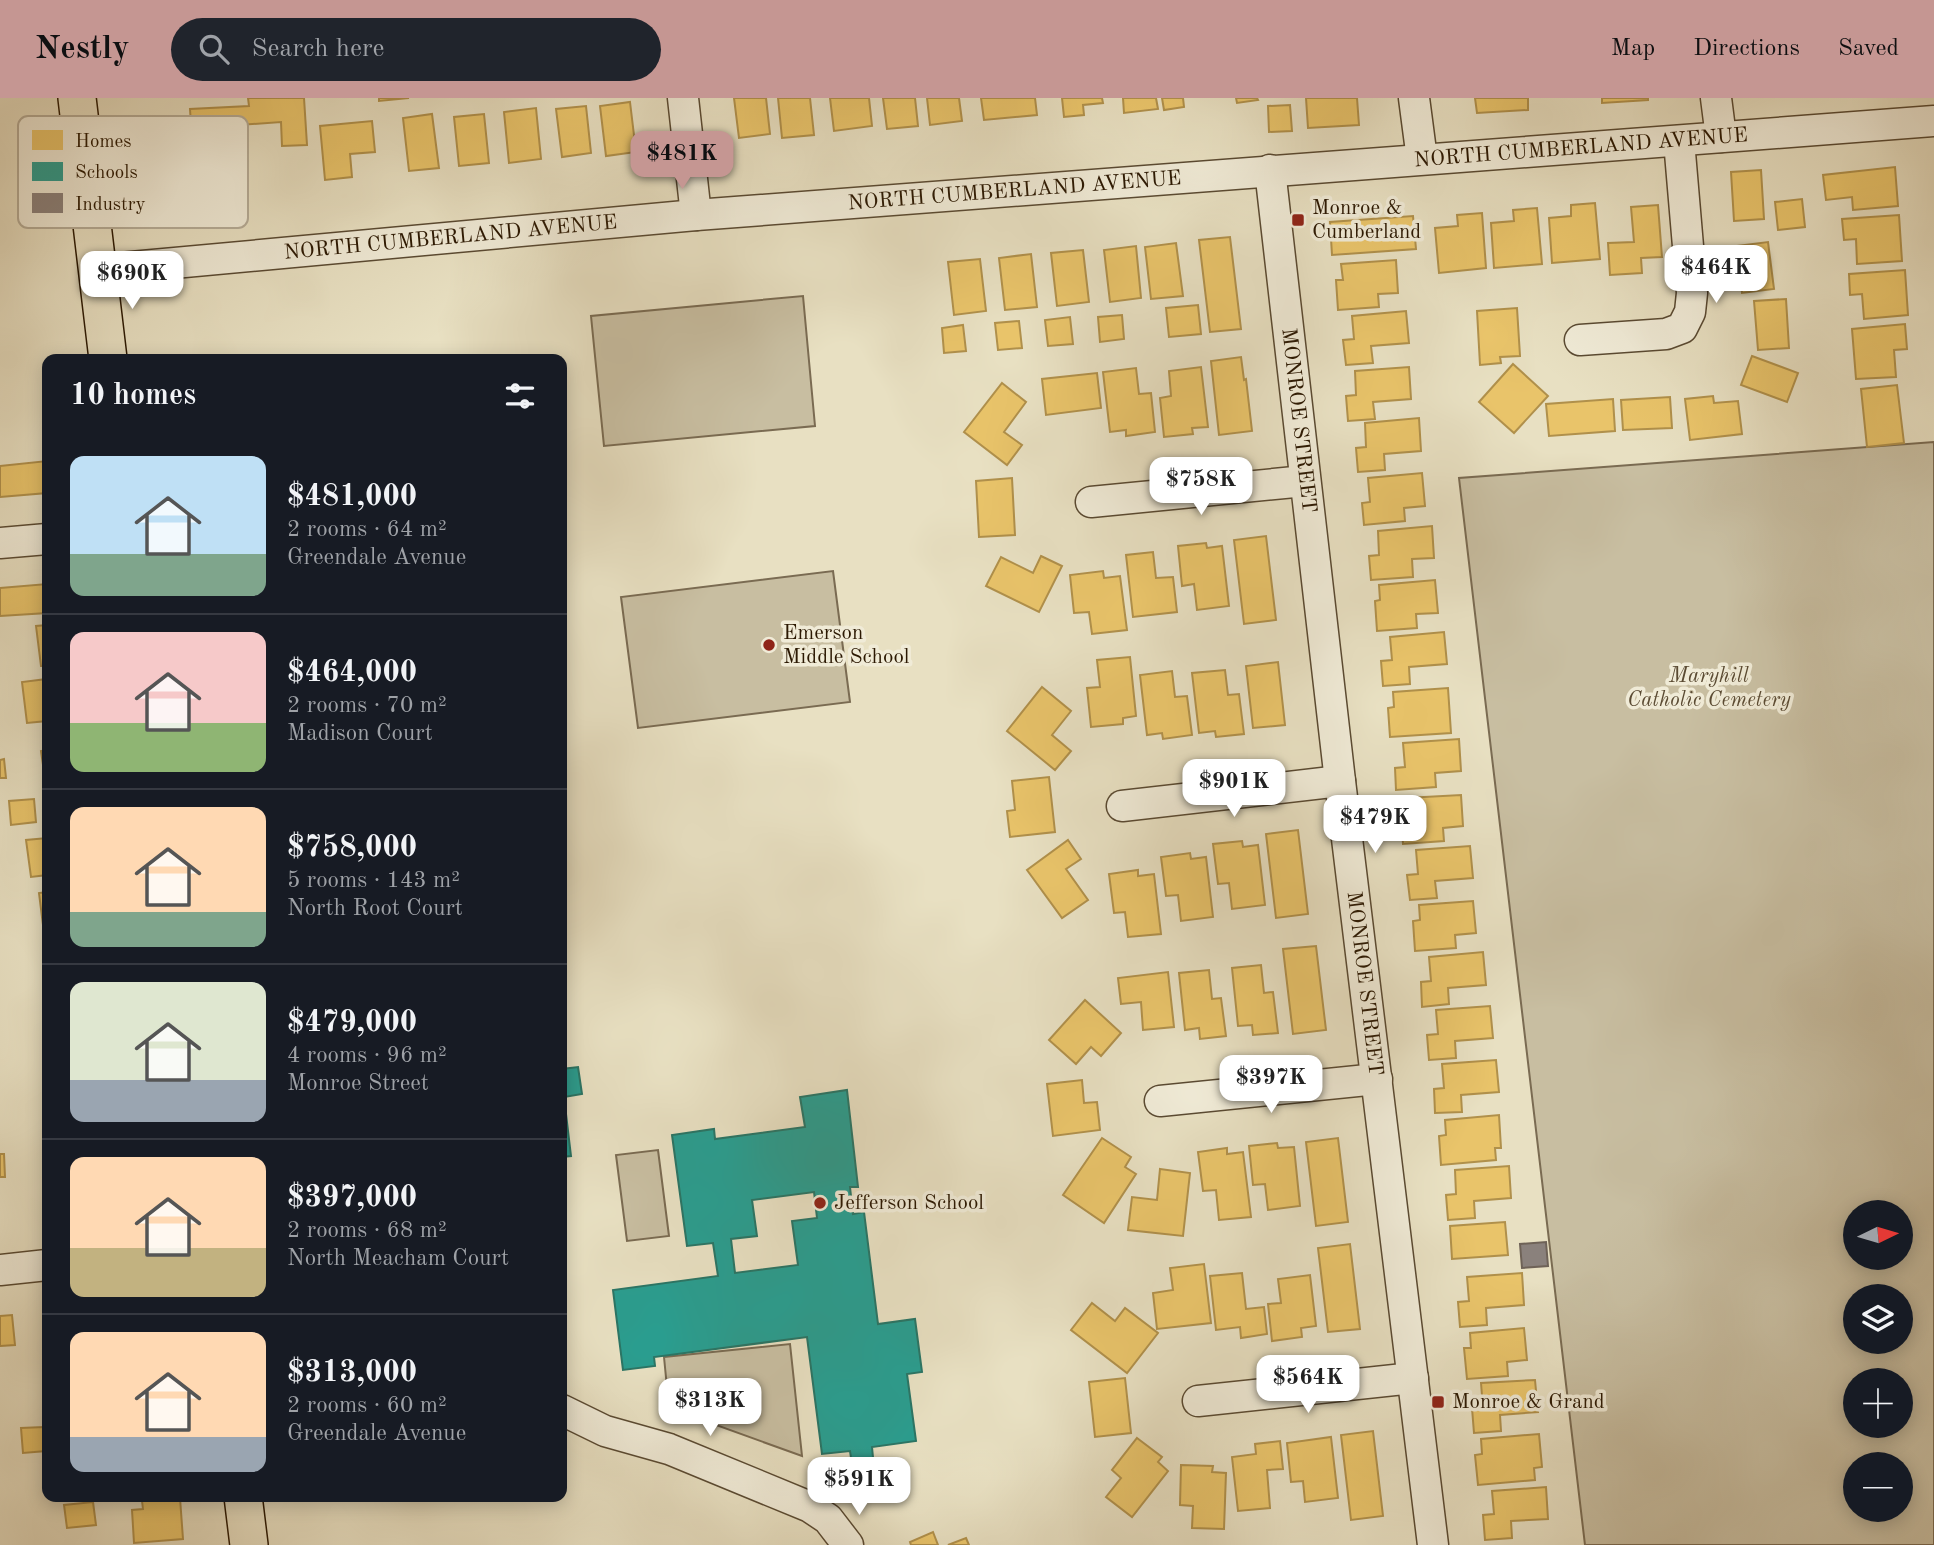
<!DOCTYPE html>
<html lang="en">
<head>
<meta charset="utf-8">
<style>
  :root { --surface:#171b24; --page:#20242c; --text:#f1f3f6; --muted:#9ea1a6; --line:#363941; --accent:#c59692 }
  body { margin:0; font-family:"Old Standard TT",serif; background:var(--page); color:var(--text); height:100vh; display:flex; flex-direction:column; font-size:26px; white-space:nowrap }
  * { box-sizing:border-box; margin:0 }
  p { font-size:23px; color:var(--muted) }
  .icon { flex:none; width:38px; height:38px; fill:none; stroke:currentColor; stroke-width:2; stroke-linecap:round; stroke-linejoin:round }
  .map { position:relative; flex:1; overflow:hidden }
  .panel { position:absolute; left:42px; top:256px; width:525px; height:1148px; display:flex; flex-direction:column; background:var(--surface); border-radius:14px; box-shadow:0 4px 18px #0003 }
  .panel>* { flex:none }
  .needle { width:46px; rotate:85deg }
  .controls { position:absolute; left:1843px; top:1102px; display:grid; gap:14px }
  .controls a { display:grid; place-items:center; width:70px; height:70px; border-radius:50%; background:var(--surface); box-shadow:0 4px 18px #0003; font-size:35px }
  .price { position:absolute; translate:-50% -60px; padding:0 16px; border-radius:14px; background:#fff; color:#222; font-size:23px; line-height:46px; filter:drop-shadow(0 2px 4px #0008) }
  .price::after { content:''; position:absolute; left:50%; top:42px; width:21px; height:16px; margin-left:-10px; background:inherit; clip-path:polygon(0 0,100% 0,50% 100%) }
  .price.on { background:var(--accent); color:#111 }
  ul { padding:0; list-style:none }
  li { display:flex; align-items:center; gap:21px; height:175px; padding:0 28px }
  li+li { border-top:2px solid var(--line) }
  li span { display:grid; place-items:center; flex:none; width:196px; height:140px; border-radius:14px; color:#555 }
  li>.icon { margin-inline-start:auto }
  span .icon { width:84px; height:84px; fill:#fffc; stroke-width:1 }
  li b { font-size:30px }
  h2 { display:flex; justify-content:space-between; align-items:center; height:84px; padding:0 28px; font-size:30px }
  header { display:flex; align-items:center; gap:42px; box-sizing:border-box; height:98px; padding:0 35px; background:var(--accent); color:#111 }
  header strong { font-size:33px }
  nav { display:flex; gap:38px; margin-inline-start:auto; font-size:24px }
  .search { width:490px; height:63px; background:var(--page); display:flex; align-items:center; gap:18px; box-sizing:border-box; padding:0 24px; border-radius:38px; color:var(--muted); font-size:26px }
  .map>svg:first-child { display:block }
</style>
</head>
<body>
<header>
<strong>Nestly</strong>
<div class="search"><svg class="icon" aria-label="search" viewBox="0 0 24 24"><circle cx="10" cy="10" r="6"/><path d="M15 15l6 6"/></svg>Search here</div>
<nav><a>Map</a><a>Directions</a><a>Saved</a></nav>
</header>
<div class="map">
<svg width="1934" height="1447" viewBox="0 0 1934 1447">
  <rect width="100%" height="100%" fill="#e8e0c2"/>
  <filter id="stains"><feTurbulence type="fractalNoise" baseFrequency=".00286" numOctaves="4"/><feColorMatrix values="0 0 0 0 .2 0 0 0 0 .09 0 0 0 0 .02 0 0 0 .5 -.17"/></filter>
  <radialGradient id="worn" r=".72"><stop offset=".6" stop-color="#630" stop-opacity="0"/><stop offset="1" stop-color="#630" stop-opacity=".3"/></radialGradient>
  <g fill="#c8bea1" stroke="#7a6b52" stroke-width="2" fill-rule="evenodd">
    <path d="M803 198 815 328 604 348 591 218Z"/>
    <path d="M1934 344V1447H1585L1459 380ZM1855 1115H1900V1160H1855ZM1855 1199H1900V1244H1855ZM1855 1283H1900V1328H1855ZM1855 1367H1900V1412H1855Z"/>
    <path d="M833 473 850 604 638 630 621 499Z"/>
    <path d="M658 1052 669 1138 627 1143 616 1057Z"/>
    <path d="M790 1246 802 1358 669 1310 664 1259Z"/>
  </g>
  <g fill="#e9c46a" stroke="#b0904b" stroke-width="2">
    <path d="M248 0H304L307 47 282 48 281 24 224 28 225 39 192 42 190 11 249 8Z"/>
    <path d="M379 0H409L379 3Z"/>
    <path d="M734 0H766L770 36 739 40Z"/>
    <path d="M778 0H810L814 37 782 40Z"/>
    <path d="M830 0H869L872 28 834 33Z"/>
    <path d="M883 0H915L918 28 887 31Z"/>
    <path d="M927 0H959L962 23 930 27Z"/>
    <path d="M981 0H1035L1037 17 984 22Z"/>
    <path d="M1062 0H1102L1103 5 1083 7 1084 17 1064 19Z"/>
    <path d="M1123 0H1156L1158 11 1124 15Z"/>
    <path d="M1162 0H1183L1184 9 1164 12Z"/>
    <path d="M1236 0H1257L1258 2 1237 5Z"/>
    <path d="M1306 0H1357L1359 27 1308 30Z"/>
    <path d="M1475 0H1528V12L1477 15Z"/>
    <path d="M1602 0H1648V2L1602 5Z"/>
    <path d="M630 4 636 54 606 58 600 8Z"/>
    <path d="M1290 7 1292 33 1269 34 1268 8Z"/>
    <path d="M586 8 591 55 562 59 556 11Z"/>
    <path d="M536 10 541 61 509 65 504 14Z"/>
    <path d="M432 16 439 70 409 73 403 20Z"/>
    <path d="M484 16 489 65 459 68 454 19Z"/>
    <path d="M372 23 375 54 350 56 352 79 325 82 320 28Z"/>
    <path d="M1895 69 1898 108 1853 112 1852 99 1826 102 1823 77Z"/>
    <path d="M1761 72 1764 121 1734 123 1731 74Z"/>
    <path d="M1802 101 1805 129 1778 132 1775 104Z"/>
    <path d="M1595 105 1600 161 1552 165 1549 120 1571 118V107Z"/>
    <path d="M1658 107 1662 159 1641 160 1642 175 1610 177 1608 145 1634 144 1631 109Z"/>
    <path d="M1537 110 1542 166 1494 170 1491 125 1514 123 1513 112Z"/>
    <path d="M1482 115 1486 170 1439 175 1435 130 1458 128 1457 117Z"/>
    <path d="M1899 117 1902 163 1857 166 1856 141 1844 142 1842 121Z"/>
    <path d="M1413 118 1416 151 1332 157 1330 124Z"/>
    <path d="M1230 139 1241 231 1210 234 1199 142Z"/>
    <path d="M1768 144 1774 191 1742 195 1736 148Z"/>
    <path d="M1176 145 1183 198 1151 201 1145 149Z"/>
    <path d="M1136 148 1141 200 1110 204 1104 152Z"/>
    <path d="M1083 152 1089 204 1057 208 1051 155Z"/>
    <path d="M1031 156 1037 209 1005 212 999 160Z"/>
    <path d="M980 161 986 213 954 217 948 164Z"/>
    <path d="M1396 162 1398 195 1378 196 1379 209 1338 212 1336 182H1343L1341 166Z"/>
    <path d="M1905 172 1908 217 1864 221 1862 196 1850 197 1849 176Z"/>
    <path d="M1786 201 1789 250 1758 252 1754 203Z"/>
    <path d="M1198 207 1201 236 1169 239 1166 210Z"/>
    <path d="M1517 210 1520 258 1500 259 1501 265 1480 267 1477 213Z"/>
    <path d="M1406 213 1409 245 1371 248 1373 265 1346 267 1343 242 1354 241 1352 218Z"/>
    <path d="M1122 217 1124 241 1100 244 1098 219Z"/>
    <path d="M1070 219 1073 246 1048 248 1045 222Z"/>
    <path d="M1019 223 1022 250 998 252 995 225Z"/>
    <path d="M1905 226 1907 251 1894 252 1896 279 1856 281 1852 231Z"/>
    <path d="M963 227 966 253 944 255 942 230Z"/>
    <path d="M1752 258 1798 275 1787 304 1741 287Z"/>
    <path d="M1241 259 1244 282 1246 281 1252 333 1219 337 1211 263Z"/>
    <path d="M1513 266 1548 298 1514 335 1479 304Z"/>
    <path d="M1201 269 1208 329 1192 330 1193 336 1164 339 1160 300 1171 298 1169 273Z"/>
    <path d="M1409 269 1411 301 1373 304 1375 321 1348 323 1346 298 1356 297 1355 273Z"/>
    <path d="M1136 270 1139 296 1151 295 1155 334 1126 338V332L1110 334 1103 274Z"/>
    <path d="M1097 275 1101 310 1046 317 1042 281Z"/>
    <path d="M1002 285 1026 304 1004 334 1022 347 1007 367 964 334Z"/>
    <path d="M1897 287 1904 345 1867 349 1861 291Z"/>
    <path d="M1713 298 1714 305 1738 303 1742 336 1690 342 1685 301Z"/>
    <path d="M1670 299 1672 330 1623 332 1621 302Z"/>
    <path d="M1613 301 1615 333 1549 338 1546 306Z"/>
    <path d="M1419 320 1421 353 1384 356 1385 372 1358 374 1356 350 1366 349 1365 325Z"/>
    <path d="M47 363V395L0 399V368Z"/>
    <path d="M1422 375 1425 408 1404 410 1405 423 1364 427 1362 405 1370 404 1368 380Z"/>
    <path d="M1012 380 1015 437 979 439 976 383Z"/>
    <path d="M1432 428 1434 460 1412 461 1413 479 1371 482 1369 458 1379 457 1378 433Z"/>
    <path d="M1266 438 1276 522 1244 526 1234 442Z"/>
    <path d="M1206 445 1207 450 1222 448 1229 508 1197 512 1194 486 1182 488 1178 448Z"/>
    <path d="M1153 454 1156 480 1173 479 1177 514 1133 519 1126 457Z"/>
    <path d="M1041 458 1062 468 1039 514 986 488 1001 459 1033 475Z"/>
    <path d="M1103 473 1104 480 1120 478 1127 532 1092 536 1089 514 1074 515 1070 477Z"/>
    <path d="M1435 482 1438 515 1416 516 1417 530 1377 533 1375 503 1380 502 1379 487Z"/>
    <path d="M47 486V515L0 518V490Z"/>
    <path d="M47 527V568H41L36 528Z"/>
    <path d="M1444 534 1447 566 1409 569 1410 586 1383 588 1381 563 1392 562 1390 539Z"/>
    <path d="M1130 559 1136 618 1123 620V626L1091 629 1087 590 1100 589 1097 562Z"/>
    <path d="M1278 564 1285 627 1253 630 1246 568Z"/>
    <path d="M1225 572 1228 597 1239 596 1244 636 1216 639 1215 633 1199 635 1192 575Z"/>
    <path d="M1172 573 1175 599 1187 598 1192 637 1163 641 1162 635 1147 637 1140 577Z"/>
    <path d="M47 581V623L27 625 22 584Z"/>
    <path d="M1042 589 1071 613 1052 637 1071 653 1055 672 1007 633Z"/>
    <path d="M1448 590 1451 635 1390 639 1388 610 1394 609 1393 594Z"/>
    <path d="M47 629V666L43 667 41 653 47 652 45 630Z"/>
    <path d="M1459 641 1461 673 1435 675 1436 689 1396 692 1395 670 1405 669 1403 645Z"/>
    <path d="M4 661 6 680H0V662Z"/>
    <path d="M1049 679 1055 734 1010 739 1007 713 1015 712 1012 683Z"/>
    <path d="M1461 697 1463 728 1443 730 1444 743 1403 746 1401 717 1407 716 1406 700Z"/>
    <path d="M34 701 36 724 11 727 9 703Z"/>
    <path d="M1298 732 1308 816 1276 820 1266 736Z"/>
    <path d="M47 740V777L31 779 26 742Z"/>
    <path d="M1068 742 1081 761 1066 771 1088 802 1062 820 1027 772Z"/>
    <path d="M1242 743 1243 749 1258 747 1265 807 1232 811 1229 785 1218 786 1213 746Z"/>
    <path d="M1470 748 1473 780 1435 783 1437 800 1410 802 1407 777 1418 776 1416 752Z"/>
    <path d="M1190 755 1191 761 1206 759 1213 819 1181 823 1178 797 1166 798 1161 759Z"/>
    <path d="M1138 772V778L1154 776 1161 836 1128 839 1125 814 1114 815 1109 776Z"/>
    <path d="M47 794V827H43L39 795Z"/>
    <path d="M1473 803 1476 835 1455 837 1456 850 1415 853 1413 823 1420 822 1419 807Z"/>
    <path d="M1316 848 1326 932 1293 936 1283 851Z"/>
    <path d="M1483 854 1486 887 1448 890 1449 906 1422 909 1421 884 1431 883 1429 859Z"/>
    <path d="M1261 867 1264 895 1273 894 1278 935 1253 937 1252 927 1238 928 1232 870Z"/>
    <path d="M1209 872 1212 901 1221 900 1226 938 1200 941 1199 930 1185 932 1179 875Z"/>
    <path d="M1168 874 1174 929 1143 932 1141 904 1121 906 1118 880Z"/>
    <path d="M1085 902 1121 935 1101 958 1091 949 1076 966 1049 942Z"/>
    <path d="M1490 908 1493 940 1455 943 1456 960 1429 962 1427 937 1438 936 1436 912Z"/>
    <path d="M1496 962 1499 994 1461 997 1462 1014 1435 1015 1434 991 1444 990 1442 966Z"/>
    <path d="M1082 982 1084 1005 1097 1004 1100 1032 1053 1038 1047 986Z"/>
    <path d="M1499 1017 1501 1050H1495L1496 1062 1441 1067 1439 1038 1446 1037 1445 1022Z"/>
    <path d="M1102 1040 1131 1059 1125 1069 1136 1076 1104 1125 1063 1097Z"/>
    <path d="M1338 1040 1348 1124 1316 1128 1306 1044Z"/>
    <path d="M1277 1045 1278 1050 1294 1049 1300 1108 1268 1112 1265 1086 1253 1087 1249 1048Z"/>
    <path d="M1227 1050V1056L1243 1054 1251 1119 1219 1122 1216 1092 1203 1093 1198 1054Z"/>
    <path d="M0 1056H4L5 1079H0Z"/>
    <path d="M1509 1068 1511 1100 1474 1103 1475 1120 1448 1122 1446 1097 1456 1096 1455 1072Z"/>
    <path d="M1160 1071 1190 1075 1183 1138 1128 1132 1132 1099 1157 1102Z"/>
    <path d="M1505 1124 1508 1157 1452 1161 1450 1128Z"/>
    <path d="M1350 1146 1360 1231 1328 1234 1318 1150Z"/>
    <path d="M1204 1166 1211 1225 1157 1231 1153 1195 1173 1192 1170 1170Z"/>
    <path d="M1242 1175 1246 1211 1264 1209 1267 1236 1241 1240 1240 1229 1216 1232 1210 1178Z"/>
    <path d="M1522 1175 1524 1207 1486 1210 1487 1227 1460 1229 1458 1204 1469 1203 1467 1179Z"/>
    <path d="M1310 1177 1316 1228 1301 1230 1302 1239 1272 1243 1268 1206 1281 1205 1278 1181Z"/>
    <path d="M1092 1205 1115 1223 1125 1210 1158 1235 1127 1275 1071 1232Z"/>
    <path d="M12 1217 15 1247 0 1248V1218Z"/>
    <path d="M1524 1230 1527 1262 1507 1264 1508 1278 1467 1281 1464 1250H1471L1470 1235Z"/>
    <path d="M1125 1280 1131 1335 1095 1339 1089 1284Z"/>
    <path d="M1535 1282 1538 1314 1500 1317 1501 1333 1474 1335 1472 1310H1483L1481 1285Z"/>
    <path d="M44 1329 46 1353 23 1355 21 1330Z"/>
    <path d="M1373 1333 1383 1418 1351 1422 1341 1337Z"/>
    <path d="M1539 1336 1542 1369 1534 1370 1535 1382 1478 1387 1475 1357 1482 1356 1481 1341Z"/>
    <path d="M1331 1339 1338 1400 1305 1404 1303 1383 1291 1384 1287 1345Z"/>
    <path d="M1137 1340 1162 1359 1158 1364 1168 1373 1132 1419 1106 1399 1121 1380 1112 1372Z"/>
    <path d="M1280 1343 1283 1371 1267 1372 1270 1410 1238 1413 1232 1359 1256 1356 1255 1346Z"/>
    <path d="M1181 1367 1213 1368 1212 1374 1226 1375 1224 1431 1192 1430 1193 1408 1180 1407Z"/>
    <path d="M1546 1389 1548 1421 1511 1423 1512 1440 1485 1442 1483 1417 1494 1416 1492 1393Z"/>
    <path d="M180 1400 183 1441 134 1445 132 1412 143 1411 142 1403Z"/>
    <path d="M93 1404 96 1427 67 1430 64 1407Z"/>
    <path d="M933 1434 938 1447H911L910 1444Z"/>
    <path d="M966 1440 969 1447H948Z"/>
  </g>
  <g fill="#2a9d8f" stroke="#2a7565" stroke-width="2" fill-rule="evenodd">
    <path d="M578 969 582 996 564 999 571 1058 562 1059V971Z"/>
    <path d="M847 992 858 1089H850L853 1116 864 1114 878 1226 915 1221 922 1274 907 1276 916 1343 872 1349 874 1370 853 1373 850 1353 822 1356 807 1239 654 1259 655 1268 623 1272 613 1192 718 1178 713 1145 687 1148 672 1037 714 1031 715 1041 805 1029 800 999ZM814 1094 817 1120 792 1123 798 1167 735 1175 731 1141 757 1138 752 1102Z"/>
  </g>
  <path fill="#8a817c" stroke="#6e6257" stroke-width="2" d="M1546 1144 1548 1168 1522 1170 1520 1146Z"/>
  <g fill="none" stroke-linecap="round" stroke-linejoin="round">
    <defs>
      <g id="minor">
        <path d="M683 0 696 117"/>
        <path d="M1414 0 1422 61"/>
        <path d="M1716 0 1721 39"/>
        <path id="s1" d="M1270 72 1340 683 1433 1447"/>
        <path id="s2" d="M98 172 696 117 1934 23"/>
        <path d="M1580 242 1666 236 1682 230 1690 214 1692 195 1679 43"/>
        <path d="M1091 404 1305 383"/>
        <path d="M0 445 47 441"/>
        <path d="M1122 708 1340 683"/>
        <path d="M1160 1003 1377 981"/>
        <path d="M0 1172 47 1167"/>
        <path d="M1198 1303 1413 1280"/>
        <path d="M562 1312 605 1333 669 1351 810 1409 828 1421 848 1447"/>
      </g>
      <g id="major">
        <path d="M77 0 108 261"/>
        <path d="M243 1398 249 1447"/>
      </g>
    </defs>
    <use href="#minor" stroke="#5a4a32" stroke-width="33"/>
    <use href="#major" stroke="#2b1802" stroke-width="40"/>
    <use href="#minor" stroke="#f0ebd7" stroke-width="30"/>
    <use href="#major" stroke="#e8e0c2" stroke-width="37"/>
  </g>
  <g fill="#8f2418" stroke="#f0ebd7" stroke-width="2.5">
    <rect x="1291" y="115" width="14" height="14" rx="3.5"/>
    <circle cx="769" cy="547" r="7"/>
    <circle cx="820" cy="1105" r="7"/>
    <rect x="1431" y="1297" width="14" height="14" rx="3.5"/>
  </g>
  <g text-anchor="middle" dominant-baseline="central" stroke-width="7" stroke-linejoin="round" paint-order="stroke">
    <g font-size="21" fill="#2b1802" stroke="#f0ebd7">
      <text stroke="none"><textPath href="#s2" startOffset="1488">NORTH CUMBERLAND AVENUE</textPath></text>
      <text stroke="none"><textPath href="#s2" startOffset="920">NORTH CUMBERLAND AVENUE</textPath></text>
      <text stroke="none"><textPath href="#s2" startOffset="354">NORTH CUMBERLAND AVENUE</textPath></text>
      <text stroke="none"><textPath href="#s1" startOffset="252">MONROE STREET</textPath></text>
      <text stroke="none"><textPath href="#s1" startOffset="819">MONROE STREET</textPath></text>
    </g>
    <g font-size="21" fill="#2b1802" stroke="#f0ebd7" text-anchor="start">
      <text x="1312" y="110">Monroe &amp;<tspan x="1312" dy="24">Cumberland</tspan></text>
      <text x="783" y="535">Emerson<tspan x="783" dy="24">Middle School</tspan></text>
      <text x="834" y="1105">Jefferson School</text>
      <text x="1452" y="1304">Monroe &amp; Grand</text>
    </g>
    <g font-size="21" font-style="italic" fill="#5a4a32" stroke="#f0ebd7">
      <text x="1709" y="578">Maryhill<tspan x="1709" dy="24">Catholic Cemetery</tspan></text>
    </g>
  </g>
  <rect x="18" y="18" width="230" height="112" rx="10" fill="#f0ebd7" stroke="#b5ac97" stroke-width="2"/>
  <rect x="32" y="32" width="31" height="20" fill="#e9c46a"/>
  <rect x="32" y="64" width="31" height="19" fill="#2a9d8f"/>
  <rect x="32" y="95" width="31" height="20" fill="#8a817c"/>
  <g font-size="19" fill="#2b1802">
    <text x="75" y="49">Homes</text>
    <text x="75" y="80">Schools</text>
    <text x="75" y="112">Industry</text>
  </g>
  <rect width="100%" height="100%" filter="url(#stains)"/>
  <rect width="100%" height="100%" fill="url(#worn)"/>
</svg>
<div class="controls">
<a><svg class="needle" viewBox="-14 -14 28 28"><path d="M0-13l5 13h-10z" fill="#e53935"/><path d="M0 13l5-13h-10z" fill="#9ea1a6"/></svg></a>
<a><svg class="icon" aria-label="layers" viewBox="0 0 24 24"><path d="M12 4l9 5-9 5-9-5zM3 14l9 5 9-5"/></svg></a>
<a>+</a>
<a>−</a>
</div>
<b class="price on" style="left:682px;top:93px">$481K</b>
<b class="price" style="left:1716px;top:207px">$464K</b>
<b class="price" style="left:132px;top:213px">$690K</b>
<b class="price" style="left:1201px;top:419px">$758K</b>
<b class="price" style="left:1234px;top:721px">$901K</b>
<b class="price" style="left:1375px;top:757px">$479K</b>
<b class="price" style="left:1271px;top:1017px">$397K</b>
<b class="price" style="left:1308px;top:1317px">$564K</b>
<b class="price" style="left:710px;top:1340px">$313K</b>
<b class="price" style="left:859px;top:1419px">$591K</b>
<section class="panel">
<h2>10 homes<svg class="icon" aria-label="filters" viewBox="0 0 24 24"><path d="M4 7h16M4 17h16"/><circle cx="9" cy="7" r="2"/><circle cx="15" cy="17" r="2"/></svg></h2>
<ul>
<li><span style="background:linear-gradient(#bfe0f5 70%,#7fa58c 0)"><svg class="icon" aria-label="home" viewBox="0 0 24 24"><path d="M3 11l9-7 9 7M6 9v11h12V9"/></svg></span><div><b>$481,000</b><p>2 rooms · 64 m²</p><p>Greendale Avenue</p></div></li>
<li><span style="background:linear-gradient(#f6c9c9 65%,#8fb573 0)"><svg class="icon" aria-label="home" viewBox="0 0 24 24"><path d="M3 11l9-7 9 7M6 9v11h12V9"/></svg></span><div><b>$464,000</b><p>2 rooms · 70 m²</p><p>Madison Court</p></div></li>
<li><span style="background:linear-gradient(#ffd9b3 75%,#7fa58c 0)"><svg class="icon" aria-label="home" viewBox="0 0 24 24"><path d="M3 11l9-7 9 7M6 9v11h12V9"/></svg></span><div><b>$758,000</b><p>5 rooms · 143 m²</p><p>North Root Court</p></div></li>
<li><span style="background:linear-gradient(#dfe7d0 70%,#9aa5b1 0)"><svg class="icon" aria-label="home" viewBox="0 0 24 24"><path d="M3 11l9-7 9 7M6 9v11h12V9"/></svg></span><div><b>$479,000</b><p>4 rooms · 96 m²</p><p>Monroe Street</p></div></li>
<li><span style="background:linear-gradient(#ffd9b3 65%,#c2b280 0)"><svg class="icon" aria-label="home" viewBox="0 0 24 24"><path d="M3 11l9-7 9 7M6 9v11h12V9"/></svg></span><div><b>$397,000</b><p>2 rooms · 68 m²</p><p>North Meacham Court</p></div></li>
<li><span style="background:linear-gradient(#ffd9b3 75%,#9aa5b1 0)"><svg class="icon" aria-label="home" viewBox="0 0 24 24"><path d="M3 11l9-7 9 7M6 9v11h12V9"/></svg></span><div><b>$313,000</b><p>2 rooms · 60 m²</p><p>Greendale Avenue</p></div></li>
</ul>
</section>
</div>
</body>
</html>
